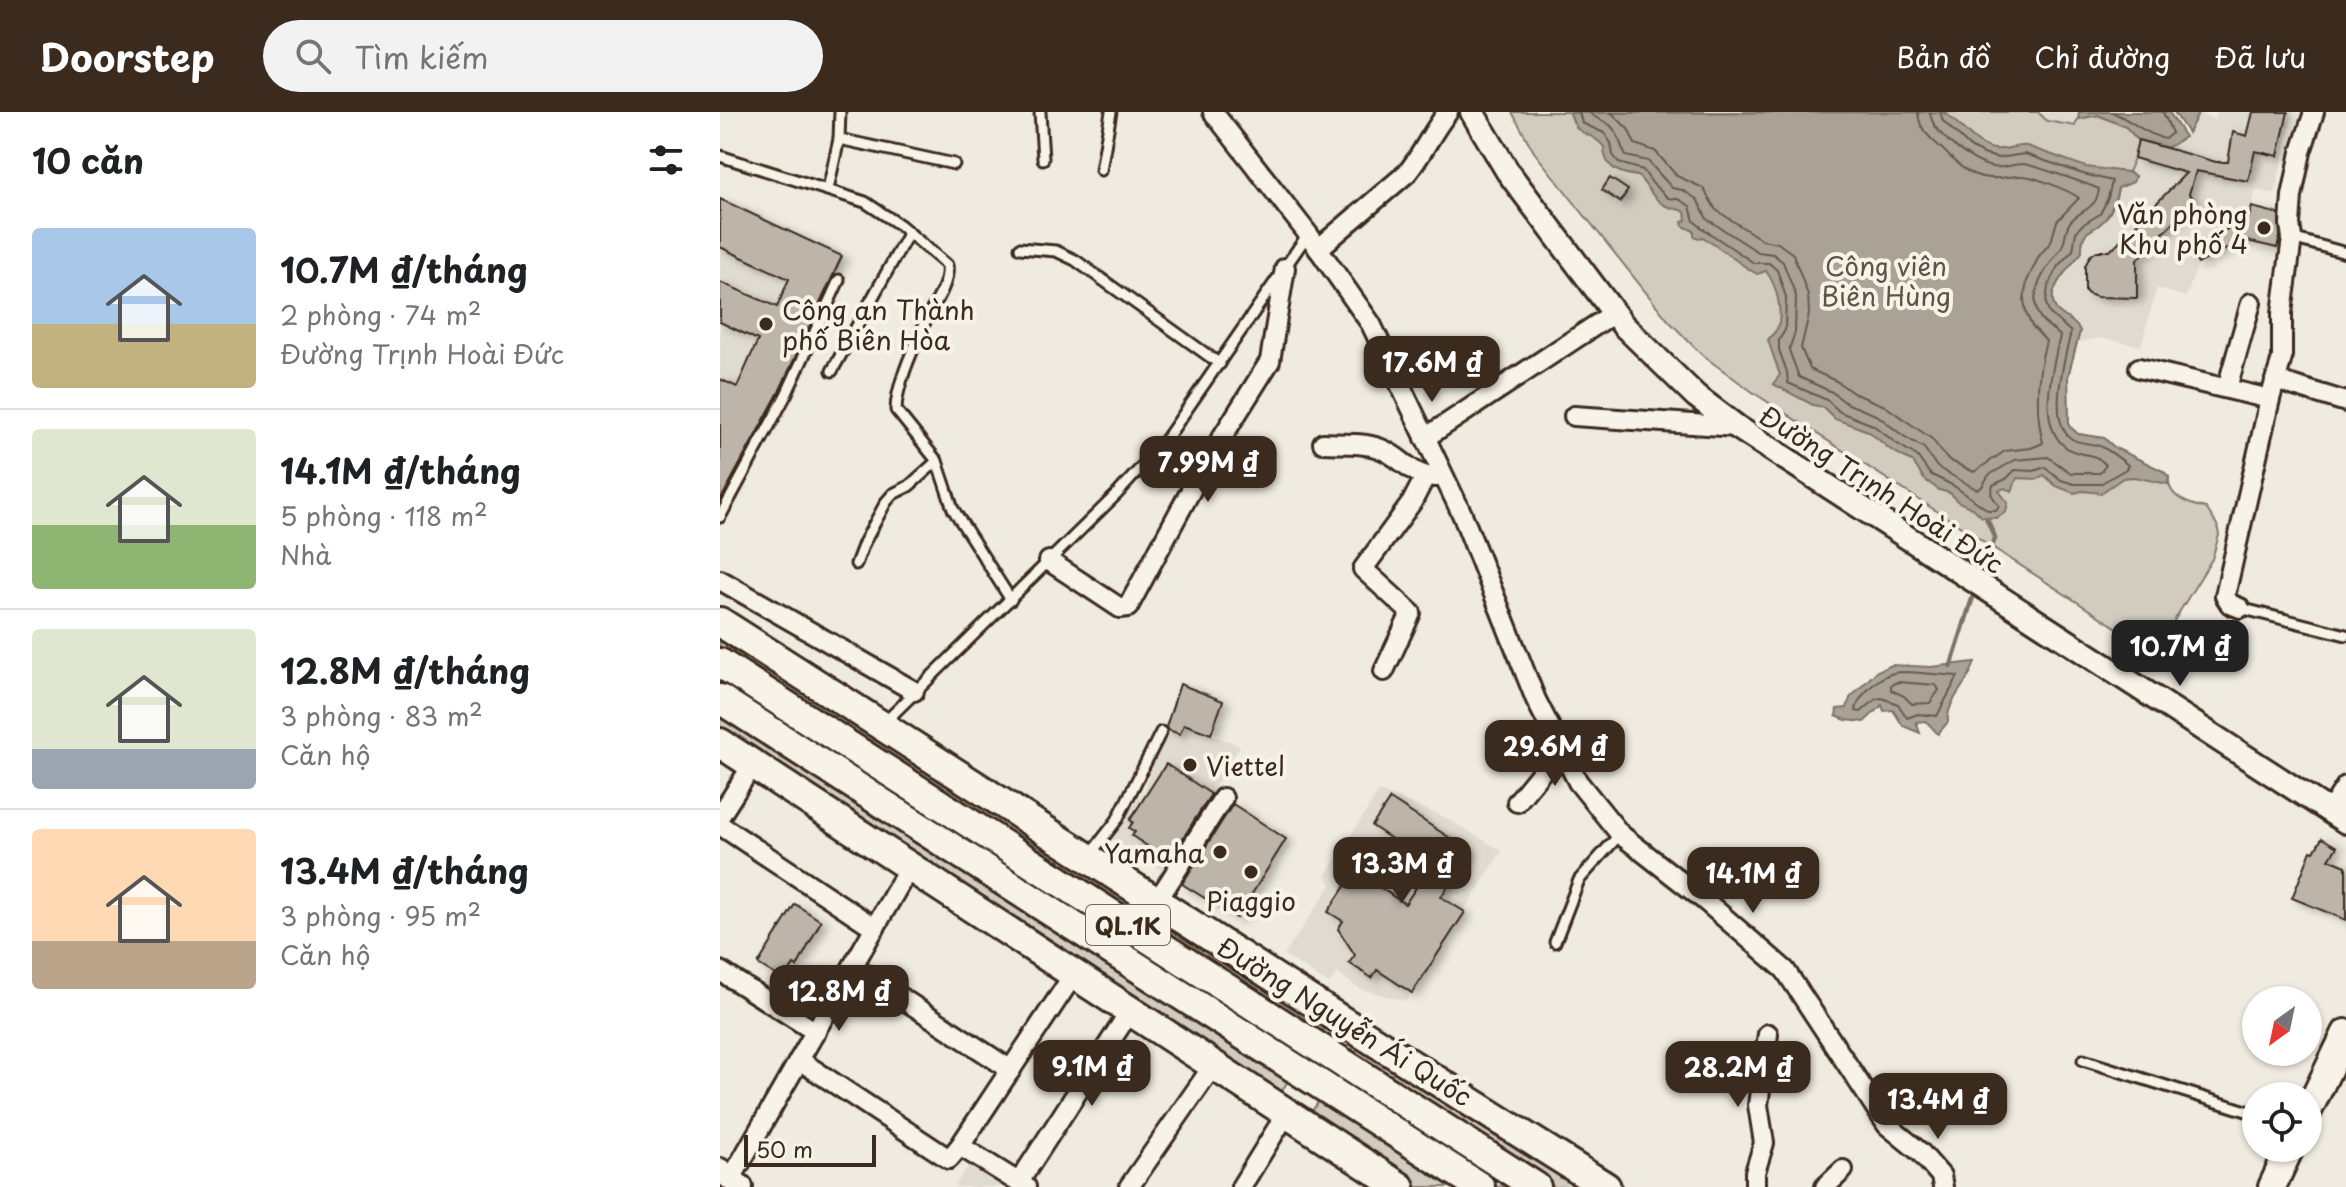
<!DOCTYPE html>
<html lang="vi">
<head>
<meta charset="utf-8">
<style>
  :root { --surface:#fff; --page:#f2f2f2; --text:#202124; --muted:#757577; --line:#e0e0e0; --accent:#3b2a1e }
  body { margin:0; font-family:"Playpen Sans",sans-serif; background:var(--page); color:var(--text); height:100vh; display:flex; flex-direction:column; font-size:30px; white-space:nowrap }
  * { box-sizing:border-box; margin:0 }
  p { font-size:26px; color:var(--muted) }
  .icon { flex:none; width:44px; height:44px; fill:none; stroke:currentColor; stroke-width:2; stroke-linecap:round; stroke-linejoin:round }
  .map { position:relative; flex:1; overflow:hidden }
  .panel { display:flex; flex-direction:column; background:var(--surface); width:720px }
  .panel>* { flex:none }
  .needle { width:52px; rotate:213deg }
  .fabs { position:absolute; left:1522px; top:874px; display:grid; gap:16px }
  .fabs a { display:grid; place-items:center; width:80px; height:80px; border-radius:50%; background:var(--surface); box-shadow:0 2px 6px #0004; font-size:40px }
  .scale { position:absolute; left:24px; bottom:20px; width:132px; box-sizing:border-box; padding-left:8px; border:4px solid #3b2a1e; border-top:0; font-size:22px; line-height:28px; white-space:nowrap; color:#3b2a1e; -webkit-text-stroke:6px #f7f3e8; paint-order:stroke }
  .price { position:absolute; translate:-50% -68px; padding:0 18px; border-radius:16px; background:var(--accent); color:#fff; font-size:26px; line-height:52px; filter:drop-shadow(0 2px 4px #0008) }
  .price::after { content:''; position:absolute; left:50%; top:48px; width:24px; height:18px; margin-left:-12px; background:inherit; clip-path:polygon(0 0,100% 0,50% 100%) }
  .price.active { background:#222; color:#fff }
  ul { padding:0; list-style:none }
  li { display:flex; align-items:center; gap:24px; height:200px; padding:0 32px }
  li+li { border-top:2px solid var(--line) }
  li span { display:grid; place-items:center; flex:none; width:224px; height:160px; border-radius:8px; color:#555 }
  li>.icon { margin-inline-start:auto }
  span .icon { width:96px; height:96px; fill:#fffc; stroke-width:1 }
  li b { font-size:34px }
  h2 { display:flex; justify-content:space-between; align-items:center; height:96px; padding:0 32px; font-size:34px }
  header { display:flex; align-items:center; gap:48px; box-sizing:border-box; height:112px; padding:0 40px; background:var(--accent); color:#fff }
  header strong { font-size:38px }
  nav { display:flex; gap:44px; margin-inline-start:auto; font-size:28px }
  .search { width:560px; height:72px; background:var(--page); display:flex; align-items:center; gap:20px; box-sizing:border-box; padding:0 28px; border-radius:44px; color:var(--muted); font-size:30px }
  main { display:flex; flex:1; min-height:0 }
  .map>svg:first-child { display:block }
</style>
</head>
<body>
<header>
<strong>Doorstep</strong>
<div class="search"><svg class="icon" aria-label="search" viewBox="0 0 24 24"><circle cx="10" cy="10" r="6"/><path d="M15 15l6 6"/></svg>Tìm kiếm</div>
<nav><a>Bản đồ</a><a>Chỉ đường</a><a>Đã lưu</a></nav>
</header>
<main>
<section class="panel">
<h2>10 căn<svg class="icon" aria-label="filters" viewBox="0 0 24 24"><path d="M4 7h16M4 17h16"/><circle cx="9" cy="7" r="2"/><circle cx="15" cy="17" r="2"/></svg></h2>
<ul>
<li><span style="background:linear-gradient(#a9c7e8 60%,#c2b280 0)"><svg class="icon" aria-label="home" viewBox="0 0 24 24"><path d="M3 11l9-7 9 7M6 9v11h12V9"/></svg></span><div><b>10.7M ₫/tháng</b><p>2 phòng · 74 m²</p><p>Đường Trịnh Hoài Đức</p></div></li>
<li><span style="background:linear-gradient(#dfe7d0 60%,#8fb573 0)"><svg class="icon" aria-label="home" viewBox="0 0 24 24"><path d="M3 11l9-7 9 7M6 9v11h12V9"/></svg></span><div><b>14.1M ₫/tháng</b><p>5 phòng · 118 m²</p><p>Nhà</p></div></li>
<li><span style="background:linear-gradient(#dfe7d0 75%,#9aa5b1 0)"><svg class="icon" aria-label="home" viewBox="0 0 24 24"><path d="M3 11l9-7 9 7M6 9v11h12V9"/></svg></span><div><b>12.8M ₫/tháng</b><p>3 phòng · 83 m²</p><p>Căn hộ</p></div></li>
<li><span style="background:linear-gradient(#ffd9b3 70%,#b9a48a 0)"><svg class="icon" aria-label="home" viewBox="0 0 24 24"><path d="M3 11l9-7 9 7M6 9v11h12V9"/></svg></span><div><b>13.4M ₫/tháng</b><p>3 phòng · 95 m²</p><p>Căn hộ</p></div></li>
</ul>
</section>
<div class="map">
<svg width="1626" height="1075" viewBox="0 0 1626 1075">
  <defs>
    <filter id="shadow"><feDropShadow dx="6" dy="3.5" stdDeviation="4" flood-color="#0004"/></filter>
  </defs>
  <rect width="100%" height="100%" fill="#efebe0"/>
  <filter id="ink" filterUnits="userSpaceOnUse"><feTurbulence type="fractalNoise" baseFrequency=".0125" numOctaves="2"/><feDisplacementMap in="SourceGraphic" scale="16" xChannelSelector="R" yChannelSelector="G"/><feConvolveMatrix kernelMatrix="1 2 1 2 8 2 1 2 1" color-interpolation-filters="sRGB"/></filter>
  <g filter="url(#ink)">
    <g fill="#e0dbd0">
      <path d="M1318 0H1359L1355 14 1327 9Z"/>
      <path d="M1479 0 1495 8 1497 0H1573L1555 82 1536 77 1523 128 1478 152 1466 185 1437 176 1421 234 1380 226 1357 231 1334 191 1336 177 1345 159 1362 140V125L1375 115 1396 88 1398 76 1403 73 1414 46 1418 28 1447 36 1468 21Z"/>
      <path d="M0 87 122 144 60 281 0 391Z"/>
      <path d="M460 572 503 589 491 622 520 634 493 678 505 687 454 766 389 725 424 679Z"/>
      <path d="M659 679 723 704 782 739 686 889 640 877 617 861 609 872 564 843 611 773 606 763Z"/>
      <path d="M252 1049 295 1075H234Z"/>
    </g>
    <g fill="#d1cbc0" stroke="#867a6f" stroke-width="2">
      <path d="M792 0H1318L1327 9 1355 14 1358 7 1378 3 1406 15 1418 28 1414 46 1408 60 1415 64 1413 70 1398 76C1396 87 1393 97 1386 106 1374 122 1361 113 1362 140 1352 153 1323 179 1336 197 1343 206 1355 208 1360 219L1348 264 1349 314 1358 322 1384 326 1395 336 1443 359 1449 365C1446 385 1470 393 1486 396L1497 413 1499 423 1492 447 1455 507 1439 543 1034 281 982 243 948 208 814 40Z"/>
      <path d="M0 522 607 912 600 923 0 539Z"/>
      <path d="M0 563 588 939 582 948 0 575Z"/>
      <path d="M0 599 571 964 558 985 0 618Z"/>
      <path d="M637 931 867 1075H834L629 942Z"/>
      <path d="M619 959 797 1075H778L614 968Z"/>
      <path d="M602 984 742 1075H698L588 1005Z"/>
    </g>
    <g fill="#aaa296" stroke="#7e7266" stroke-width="2">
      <path d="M1221 0 1228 3C1242 14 1256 35 1275 37 1287 39 1296 32 1307 34L1366 55 1407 60 1415 64 1413 70 1398 76C1396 87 1393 97 1386 106 1373 123 1361 113 1362 140 1352 153 1323 178 1336 197 1343 206 1355 208 1360 219L1348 264 1349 314 1358 322 1384 326 1395 336 1443 359 1449 365 1448 372 1414 365 1403 366 1381 381 1363 379 1354 381 1336 374 1324 363 1317 367 1297 366 1292 379 1284 376 1279 379 1288 391 1286 400 1277 406 1262 405 1254 397 1237 389 1230 381 1219 378 1204 367 1193 350 1171 338 1148 319 1115 307 1103 295 1093 293 1053 272 1060 263 1048 228C1049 226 1056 219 1057 217 1064 201 1056 172 1046 159L1037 162 1030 158 983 125 979 126 974 124V119L963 114 962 110 966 108 965 100C958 96 953 97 946 94 933 88 927 73 918 64 899 62 884 56 884 35 869 16 858 29 850 1Z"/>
      <path d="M1359 0H1449L1465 25 1447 36 1418 28 1406 15 1378 3 1358 7Z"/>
      <path d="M1454 0H1479L1468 21Z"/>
      <path d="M1255 550C1249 571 1226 589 1228 610L1218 622 1206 609 1196 610 1200 621 1183 614 1173 598 1164 599 1162 593 1144 610 1126 608 1116 604 1117 597 1127 596 1130 586 1157 559 1172 553 1211 555Z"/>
    </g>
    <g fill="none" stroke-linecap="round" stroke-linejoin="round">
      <g stroke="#675a4e" stroke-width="2">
        <path d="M859 0 862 11 884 21 891 31 893 43 899 51 923 58 932 71 948 86 958 87 970 94 974 109 982 116 1034 151H1049L1057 158 1066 185 1065 218 1059 228V238L1067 260 1068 271 1107 288 1120 300 1153 313 1176 331 1197 344 1210 362 1234 374 1268 398H1276L1279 394 1271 382 1273 373 1286 367 1295 358 1314 359 1325 355 1341 368 1354 372H1380L1406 357 1408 353C1403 349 1388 338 1382 335 1373 330 1361 333 1352 327 1326 310 1345 245 1351 220L1329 201 1326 191 1328 175 1338 154 1353 138 1356 120 1362 113 1380 102 1388 86 1392 69 1363 62 1305 42 1278 46 1263 42 1250 35 1223 9 1220 0"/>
        <path d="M869 0C874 7 883 7 891 14 900 23 900 34 906 44L928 49 952 76 962 78 977 87 987 107 1038 140 1053 142 1063 150 1076 184 1075 220 1069 238 1079 265 1112 280 1126 291 1158 304 1182 323 1204 336 1217 355 1256 377 1261 376 1269 363 1295 348 1328 345 1351 361H1380L1386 353C1373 338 1361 346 1347 336 1315 314 1333 255 1340 224 1335 218 1326 214 1321 207 1305 183 1326 156 1340 138 1347 130 1343 118 1351 109 1362 97 1377 97 1379 77 1370 73 1311 52 1302 52 1292 52 1283 57 1272 55 1252 51 1211 21 1210 0"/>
        <path d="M891 0 908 17 915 32 935 39 957 64 983 76 996 98 1042 128 1058 131 1073 142 1088 183 1089 202 1081 236 1090 257 1118 270 1133 281 1165 294 1212 327 1227 347 1254 360 1285 339 1311 336 1323 331C1315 298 1317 262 1326 229L1312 214 1306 201 1304 188 1307 169 1319 144 1331 130 1337 109 1359 86C1350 79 1314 64 1302 64 1284 64 1271 70 1253 62 1239 56 1231 45 1220 35 1208 24 1199 17 1198 0"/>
        <path d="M1392 0C1413 9 1423 21 1445 27L1452 21 1443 0"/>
        <path d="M1188 560 1238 564 1217 604 1198 602 1187 606 1178 592 1162 586 1156 587 1141 600 1136 599C1136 586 1159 564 1174 561 1175 560 1187 560 1188 560Z"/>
        <path d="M1177 570 1216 573 1219 578 1210 591 1192 592 1184 584 1171 578V573Z"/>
      </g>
      <g stroke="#7e7266" stroke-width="5">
        <path d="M1260 465 1275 426 1267 407"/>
        <path d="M1231 554 1255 478"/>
      </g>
    </g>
    <g fill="#bdb5aa" stroke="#3b2a1e" stroke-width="2" filter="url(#shadow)">
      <path d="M1533 0H1568L1558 44 1535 39 1528 69 1476 59 1469 82 1475 88 1417 148V186L1377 185 1368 182 1365 179V154L1370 144 1377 139H1390L1466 61 1414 46 1418 28 1496 50H1508L1513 20 1527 24Z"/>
      <path d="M890 66 908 78 900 90 882 78Z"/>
      <path d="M0 87 122 144 59 280 0 389V267L17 275 38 228 0 210V170L57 195 69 167 0 135Z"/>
      <path d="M1532 95 1559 102 1560 125 1557 136 1523 128 1478 152 1469 138 1529 105Z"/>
      <path d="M460 572 503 589 491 622 464 612 460 622 448 618 446 615Z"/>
      <path d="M446 652 491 682 449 748 412 724 415 720 409 716 413 710 410 708Z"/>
      <path d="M670 687 750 739 721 785 745 800 692 881 657 858 652 866 629 851 635 843 618 817 623 809 608 800 635 759 685 792 711 753 652 714Z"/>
      <path d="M513 692 566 727 517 806 462 772Z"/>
      <path d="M1602 726 1617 735 1609 747 1626 754V808L1572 786 1591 739 1594 740Z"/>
      <path d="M75 792 101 809 77 855 74 853 64 868 38 852Z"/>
    </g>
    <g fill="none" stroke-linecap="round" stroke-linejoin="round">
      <defs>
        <g id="service">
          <path d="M320 0 323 47"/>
          <path d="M119 27 234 52"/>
          <path d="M0 44 145 90 180 113 227 153C230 173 212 195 204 212 194 235 176 274 176 298L217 349 233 397 291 488"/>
          <path d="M381 58 391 0"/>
          <path d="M108 77 119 27 120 0"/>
          <path d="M1572 126 1626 141"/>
          <path d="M300 136 336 139 355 148 500 252"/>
          <path d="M112 259 189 120"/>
          <path d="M0 405 66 283 119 168"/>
          <path d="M136 452 144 431 166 390 173 382 189 374 217 349"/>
          <path d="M1520 496 1626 523"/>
          <path d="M165 610 397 382 445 329 588 122"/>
          <path d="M369 744 397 708 441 620"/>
          <path d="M835 830 859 768 900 722"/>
          <path d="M1363 948 1536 1002"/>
        </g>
        <g id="minor">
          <path d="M493 0 588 122 651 212 742 402 816 588 858 670 900 722 983 787 1065 858 1167 1013 1200 1040 1221 1064 1223 1075"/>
          <path d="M598 137 687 61C703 42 712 19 728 0"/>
          <path d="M1419 256 1550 287"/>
          <path d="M1555 268 1626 290"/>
          <path d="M1507 276 1531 191"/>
          <path d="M854 304 1017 315"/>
          <path d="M705 326 894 201"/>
          <path d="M603 331C621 332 643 330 661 337 682 345 693 366 717 365"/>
          <path d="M329 449 400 496 408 495 484 354 550 249 565 156"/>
          <path d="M0 468 194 579"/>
          <path d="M1520 496 1510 492 1505 484 1550 287 1562 246V201L1572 126 1570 112 1572 84 1581 40 1594 0"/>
          <path d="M664 559 691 501 643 457 692 390 705 365"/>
          <path d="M797 690 841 636"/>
          <path d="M1609 700 1626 674"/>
          <path d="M0 704 33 652"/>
          <path d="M0 713 155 816"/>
          <path d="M437 789 503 686"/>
          <path d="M133 854 291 958"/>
          <path d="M0 859 96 920"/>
          <path d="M79 948 229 1047 240 1034 354 862"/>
          <path d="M240 1034 306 1075"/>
          <path d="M11 1067 190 754"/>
          <path d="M299 1070 410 899"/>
          <path d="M409 1075 493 954"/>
          <path d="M521 1075 566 1002"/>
          <path d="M1035 1075V1060L1044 1031 1038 993 1048 922"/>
          <path d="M1105 1075 1123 1058"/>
        </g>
        <g id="tertiary">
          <path d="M752 0 788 60 903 213 976 284 1017 315 1626 710"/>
          <path d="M0 1058 21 1075"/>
        </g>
        <g id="secondary">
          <path d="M1588 999 1626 921"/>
          <path d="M1552 1075 1570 1036"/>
        </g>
        <g id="primary">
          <path d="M0 510 627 912 886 1075"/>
          <path d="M0 551 816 1075"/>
          <path d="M0 587 760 1075"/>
          <path d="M0 631 680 1075"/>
        </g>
      </defs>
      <use href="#service" stroke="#3b2a1e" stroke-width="15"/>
      <use href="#minor" stroke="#3b2a1e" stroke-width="24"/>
      <use href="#tertiary" stroke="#3b2a1e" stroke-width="28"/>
      <use href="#secondary" stroke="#3b2a1e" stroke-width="32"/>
      <use href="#primary" stroke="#3b2a1e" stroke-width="34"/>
      <use href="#service" stroke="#f7f3e8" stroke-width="9"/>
      <use href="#minor" stroke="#f7f3e8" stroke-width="18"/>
      <use href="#tertiary" stroke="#f7f3e8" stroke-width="22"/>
      <use href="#secondary" stroke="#f7f3e8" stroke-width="26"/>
      <use href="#primary" stroke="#f7f3e8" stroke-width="28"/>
    </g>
  </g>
  <g fill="#3b2a1e" stroke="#f7f3e8" stroke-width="3">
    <circle cx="1544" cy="116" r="8"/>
    <circle cx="46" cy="212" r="8"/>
    <circle cx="470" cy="653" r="8"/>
    <circle cx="500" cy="740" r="8"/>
    <circle cx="531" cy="760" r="8"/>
  </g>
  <g text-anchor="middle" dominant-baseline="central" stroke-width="8" stroke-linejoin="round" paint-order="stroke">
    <rect fill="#f7f3e8" stroke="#73665b" stroke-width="2" x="366" y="793" width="84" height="40" rx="6"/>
    <g font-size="24" font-weight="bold" fill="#3b2a1e">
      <text x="408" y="813">QL.1K</text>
    </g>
    <g font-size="26" fill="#3b2a1e" stroke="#f7f3e8" text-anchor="end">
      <text x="1528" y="101">Văn phòng<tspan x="1528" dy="30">Khu phố 4</tspan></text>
      <text x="62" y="197" text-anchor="start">Công an Thành<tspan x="62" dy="30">phố Biên Hòa</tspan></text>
      <text x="486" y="653" text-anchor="start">Viettel</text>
      <text x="484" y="740">Yamaha</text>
      <text x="531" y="788" text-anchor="middle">Piaggio</text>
    </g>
    <g font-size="26" fill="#605246" stroke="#f7f3e8">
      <text x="1166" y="153">Công viên<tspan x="1166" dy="30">Biên Hùng</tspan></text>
    </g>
    <g font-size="26" fill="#3b2a1e" stroke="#f7f3e8">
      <text transform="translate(1162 377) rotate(33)">Đường Trịnh Hoài Đức</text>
      <text transform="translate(625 909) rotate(32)">Đường Nguyễn Ái Quốc</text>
    </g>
  </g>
</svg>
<div class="fabs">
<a><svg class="needle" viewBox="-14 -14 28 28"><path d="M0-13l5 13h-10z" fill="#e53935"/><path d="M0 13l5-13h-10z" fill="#757577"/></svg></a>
<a><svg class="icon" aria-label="locate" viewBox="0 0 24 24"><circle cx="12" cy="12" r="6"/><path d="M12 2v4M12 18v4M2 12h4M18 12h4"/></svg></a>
</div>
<div class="scale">50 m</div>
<b class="price" style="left:712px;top:292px">17.6M ₫</b>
<b class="price" style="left:488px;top:392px">7.99M ₫</b>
<b class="price active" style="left:1460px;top:576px">10.7M ₫</b>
<b class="price" style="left:835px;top:676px">29.6M ₫</b>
<b class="price" style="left:682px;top:793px">13.3M ₫</b>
<b class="price" style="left:1033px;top:803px">14.1M ₫</b>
<b class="price" style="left:119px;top:921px">12.8M ₫</b>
<b class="price" style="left:372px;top:996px">9.1M ₫</b>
<b class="price" style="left:1018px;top:997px">28.2M ₫</b>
<b class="price" style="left:1218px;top:1029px">13.4M ₫</b>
</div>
</main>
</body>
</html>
